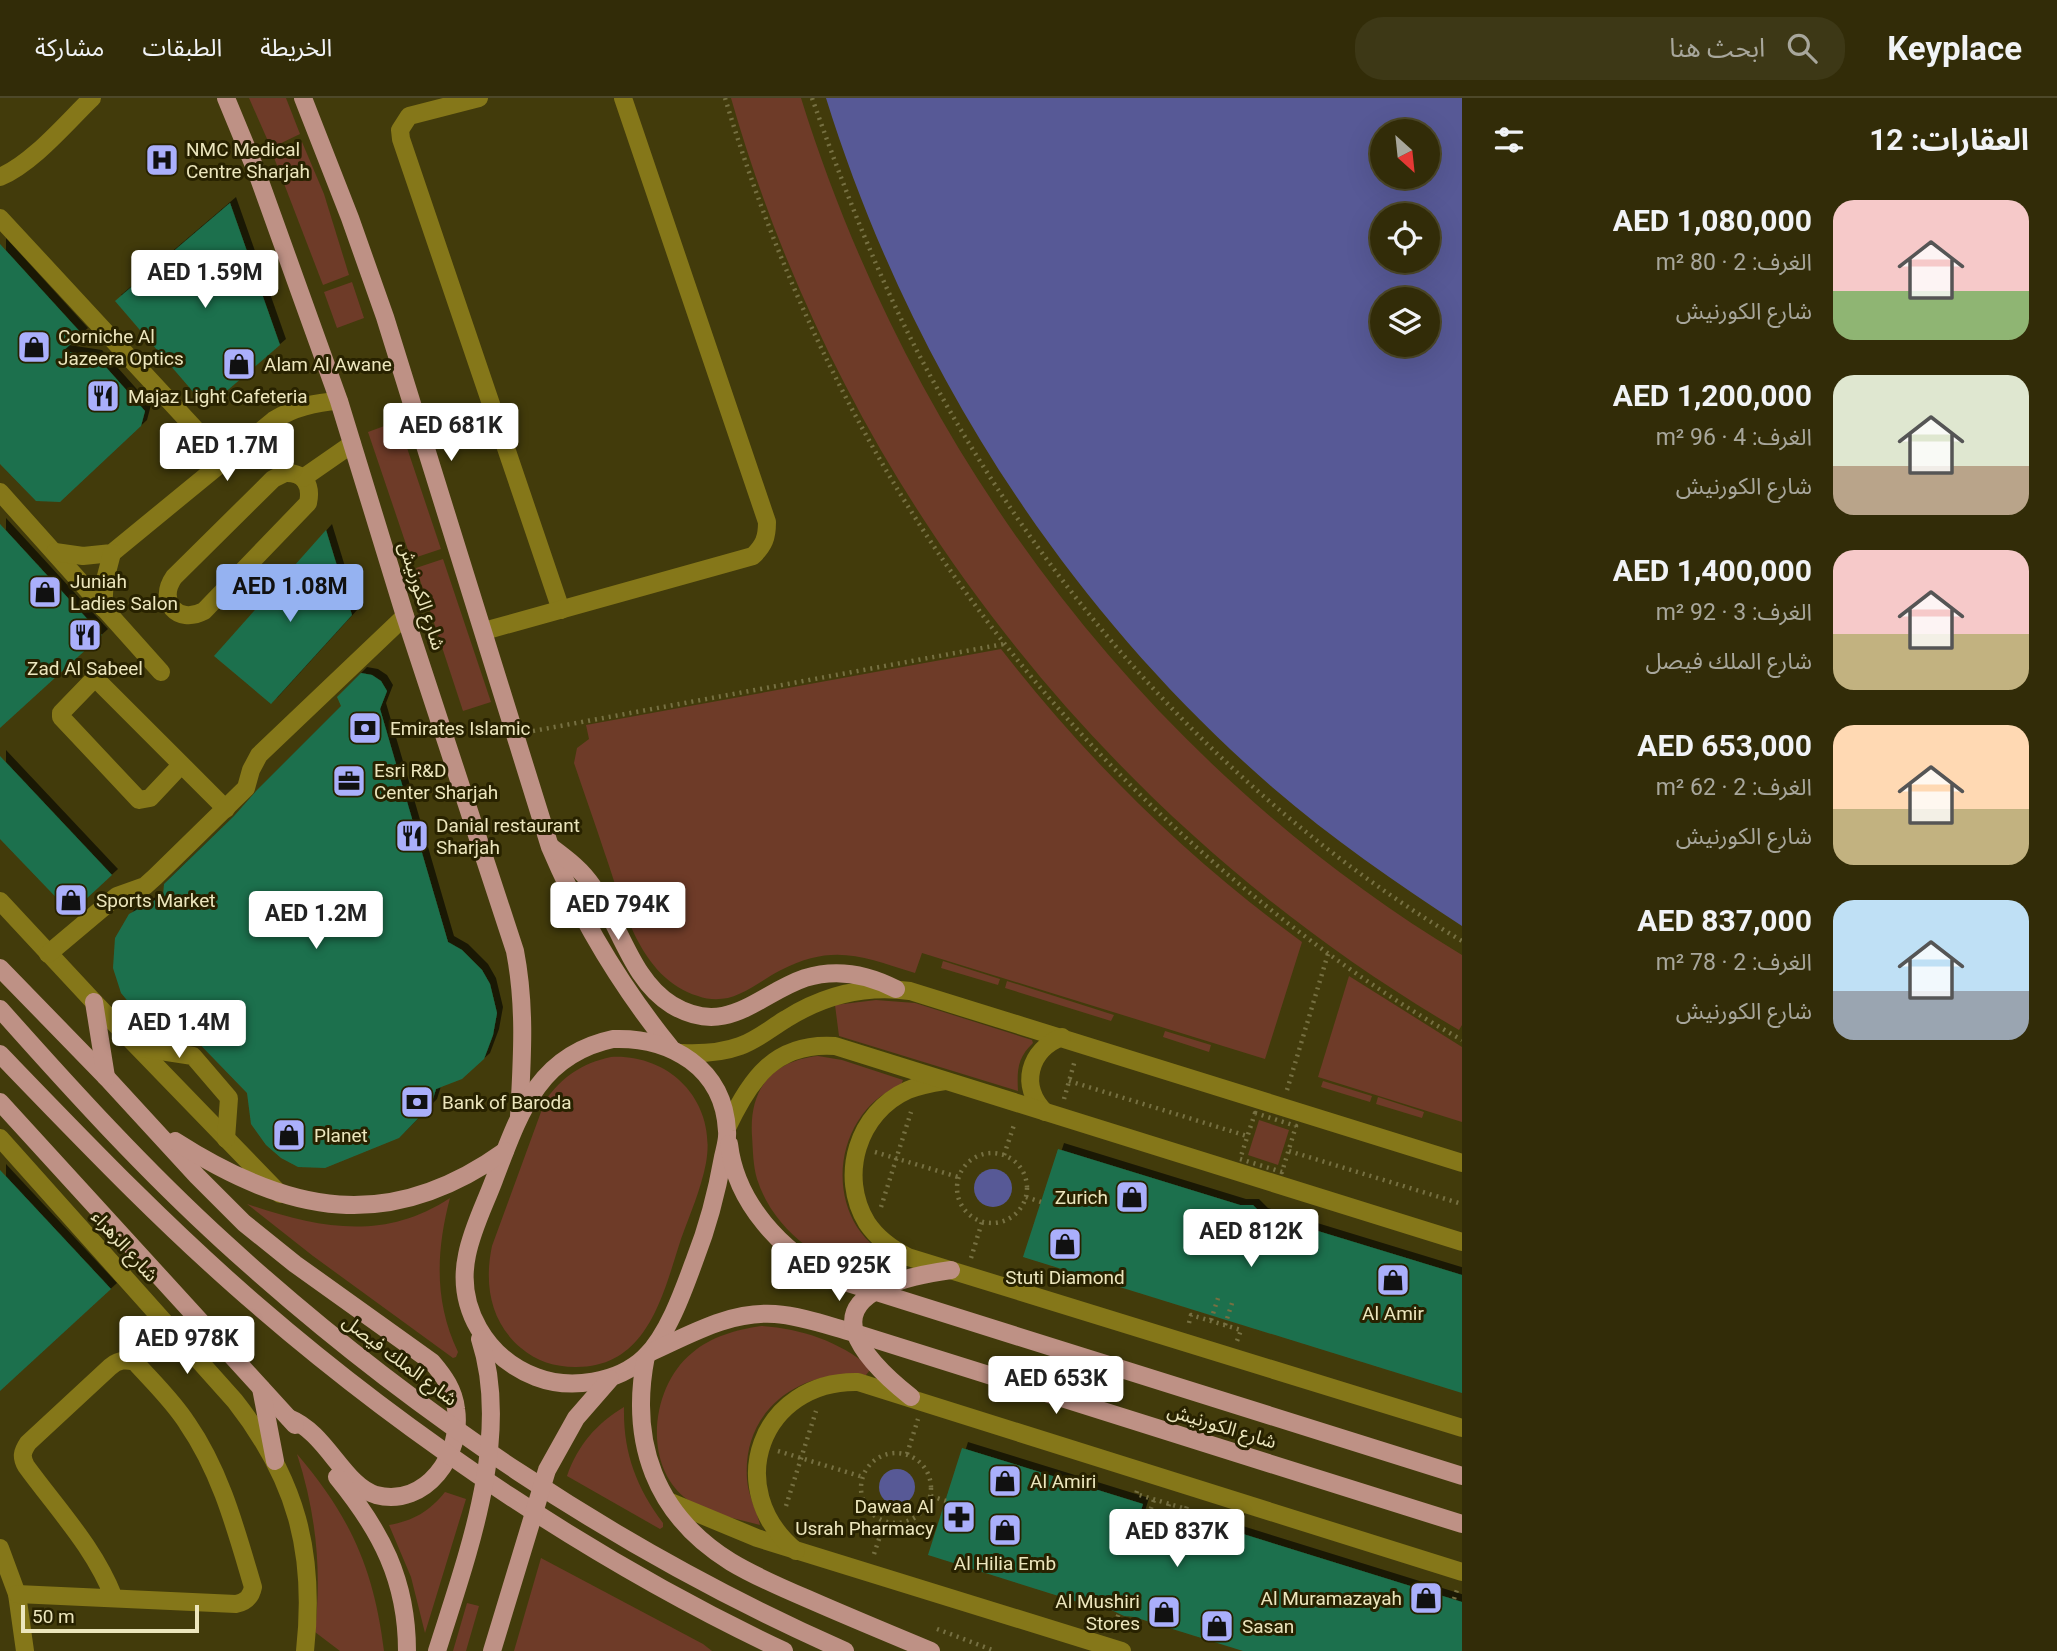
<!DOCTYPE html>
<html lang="ar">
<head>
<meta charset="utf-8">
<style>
  :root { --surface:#322c08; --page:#3d3816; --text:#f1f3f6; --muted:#a8a79c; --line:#4d4829; --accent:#95b2f1 }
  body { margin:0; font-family:Roboto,"Noto Sans Arabic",sans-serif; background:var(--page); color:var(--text); direction:rtl; height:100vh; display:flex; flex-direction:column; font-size:26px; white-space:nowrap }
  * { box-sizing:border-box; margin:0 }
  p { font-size:23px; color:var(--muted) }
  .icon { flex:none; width:38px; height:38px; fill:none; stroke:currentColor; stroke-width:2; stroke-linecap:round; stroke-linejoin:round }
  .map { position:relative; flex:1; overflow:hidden; direction:ltr }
  .panel { display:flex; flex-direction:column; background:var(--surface); width:595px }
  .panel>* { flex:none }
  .needle { width:46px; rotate:153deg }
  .tools { position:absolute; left:1370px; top:21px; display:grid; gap:14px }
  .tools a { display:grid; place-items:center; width:70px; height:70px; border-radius:50%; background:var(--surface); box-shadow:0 7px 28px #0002,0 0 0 2px var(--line); font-size:35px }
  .scale { position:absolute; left:21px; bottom:18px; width:178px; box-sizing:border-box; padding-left:7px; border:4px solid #ece6bd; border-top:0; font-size:19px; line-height:24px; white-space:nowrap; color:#ece6bd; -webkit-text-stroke:5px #282200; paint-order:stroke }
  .price { position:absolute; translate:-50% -60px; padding:0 16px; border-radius:7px; background:#fff; color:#222; font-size:23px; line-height:46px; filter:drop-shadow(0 2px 4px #0008) }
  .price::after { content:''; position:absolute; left:50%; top:42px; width:21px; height:16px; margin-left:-10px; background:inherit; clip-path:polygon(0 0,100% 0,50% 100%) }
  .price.current { background:var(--accent); color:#111 }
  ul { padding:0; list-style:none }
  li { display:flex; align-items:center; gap:21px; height:175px; padding:0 28px }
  li span { display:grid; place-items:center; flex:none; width:196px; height:140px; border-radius:21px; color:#555 }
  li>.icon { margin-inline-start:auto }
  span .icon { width:84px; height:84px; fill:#fffc; stroke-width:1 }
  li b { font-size:30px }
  h2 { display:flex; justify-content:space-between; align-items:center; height:84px; padding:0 28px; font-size:30px }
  header { display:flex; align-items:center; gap:42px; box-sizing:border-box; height:98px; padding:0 35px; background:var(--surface); border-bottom:2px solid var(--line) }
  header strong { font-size:33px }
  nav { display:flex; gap:38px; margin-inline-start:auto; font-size:24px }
  .search { width:490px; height:63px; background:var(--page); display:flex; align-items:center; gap:18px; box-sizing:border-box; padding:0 24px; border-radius:28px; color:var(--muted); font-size:26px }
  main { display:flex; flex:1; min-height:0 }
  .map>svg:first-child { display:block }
</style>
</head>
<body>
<header>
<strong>Keyplace</strong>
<div class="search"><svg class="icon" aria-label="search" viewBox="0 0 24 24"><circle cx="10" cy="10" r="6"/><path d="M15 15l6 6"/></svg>ابحث هنا</div>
<nav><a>الخريطة</a><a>الطبقات</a><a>مشاركة</a></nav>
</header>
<main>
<section class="panel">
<h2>العقارات: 12<svg class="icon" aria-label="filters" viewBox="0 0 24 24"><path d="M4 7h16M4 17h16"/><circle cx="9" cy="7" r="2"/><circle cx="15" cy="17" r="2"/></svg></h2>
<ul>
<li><span style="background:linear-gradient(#f6c9c9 65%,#8fb573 0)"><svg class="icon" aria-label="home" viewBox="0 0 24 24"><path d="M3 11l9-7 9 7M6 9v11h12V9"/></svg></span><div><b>AED 1,080,000</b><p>الغرف: 2 · 80 m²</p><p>شارع الكورنيش</p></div></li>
<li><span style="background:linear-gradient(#dfe7d0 65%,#b9a48a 0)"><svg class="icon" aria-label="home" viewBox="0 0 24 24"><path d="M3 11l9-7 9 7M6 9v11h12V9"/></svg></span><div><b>AED 1,200,000</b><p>الغرف: 4 · 96 m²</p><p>شارع الكورنيش</p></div></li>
<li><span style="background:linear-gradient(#f6c9c9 60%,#c2b280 0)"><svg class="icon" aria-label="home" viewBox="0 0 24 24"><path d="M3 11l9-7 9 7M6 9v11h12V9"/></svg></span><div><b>AED 1,400,000</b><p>الغرف: 3 · 92 m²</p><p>شارع الملك فيصل</p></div></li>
<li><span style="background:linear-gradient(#ffd9b3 60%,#c2b280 0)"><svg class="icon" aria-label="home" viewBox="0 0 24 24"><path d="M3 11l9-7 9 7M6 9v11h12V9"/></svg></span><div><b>AED 653,000</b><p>الغرف: 2 · 62 m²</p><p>شارع الكورنيش</p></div></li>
<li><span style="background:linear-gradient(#bfe0f5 65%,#9aa5b1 0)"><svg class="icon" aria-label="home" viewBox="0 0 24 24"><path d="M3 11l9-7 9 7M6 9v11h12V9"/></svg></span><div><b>AED 837,000</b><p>الغرف: 2 · 78 m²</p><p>شارع الكورنيش</p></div></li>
</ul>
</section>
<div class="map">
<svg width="1462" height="1553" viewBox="0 0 1462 1553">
  <defs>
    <filter id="shadow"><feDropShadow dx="6" dy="-6" stdDeviation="0" flood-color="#0009"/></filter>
  </defs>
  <rect width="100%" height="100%" fill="#423b0b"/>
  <g fill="#6e3b28">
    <path d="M249 0H286L300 36 271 50Z"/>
    <path d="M731 0H801C912 355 1143 664 1462 857V927L1459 932C1109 728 842 390 731 0Z"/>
    <path d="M302 44 324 96 349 177 323 187 273 57Z"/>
    <path d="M352 184 364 220 337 230 324 194Z"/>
    <path d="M398 323 441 451 411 461 368 334Z"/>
    <path d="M443 461 491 604 463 613 416 470Z"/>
    <path d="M1001 551C1088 663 1187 760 1302 844L1265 961 922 855 915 875C863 859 834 845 781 872 767 879 754 890 739 896 727 902 711 903 698 898 639 880 623 807 605 756 595 725 584 695 574 665L577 650 589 641 586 627Z"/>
    <path d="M943 863 1000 881 998 887 941 870Z"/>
    <path d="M1349 878 1462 949V1024L1318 979Z"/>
    <path d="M1007 883 1114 917 1111 923 1005 890Z"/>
    <path d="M876 902 915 905 1032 942 1033 945C1017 960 1017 973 1018 993L839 938 835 907Z"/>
    <path d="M1165 933 1211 947 1209 954 1163 939Z"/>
    <path d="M818 958 842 962 903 982 901 987C847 1008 826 1079 857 1129 868 1146 884 1157 902 1167L903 1172 900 1174C839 1181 776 1140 757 1081 753 1067 753 1053 752 1038 749 992 771 963 818 958Z"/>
    <path d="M611 959C671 956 717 1004 706 1065 701 1091 690 1116 681 1141 663 1196 648 1270 575 1269 555 1269 536 1263 521 1250 490 1224 484 1186 492 1148L545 1003C562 979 582 965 611 959Z"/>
    <path d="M1323 983 1372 998 1370 1004 1321 989Z"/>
    <path d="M1378 999 1424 1014 1422 1020 1376 1006Z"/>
    <path d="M1259 1022 1289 1032 1278 1067 1248 1057Z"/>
    <path d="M450 1100C436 1153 434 1204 458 1254L456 1259 453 1260 313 1158 247 1106C318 1130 383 1144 450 1100Z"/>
    <path d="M761 1228C802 1231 838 1243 870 1269V1272L866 1277C801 1270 742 1311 747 1381 748 1398 757 1412 760 1427 735 1420 704 1416 684 1399 642 1364 652 1287 692 1255 712 1238 736 1232 761 1228Z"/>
    <path d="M624 1309C623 1354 636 1389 663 1425V1429L660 1431 567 1378C578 1347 596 1326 624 1309Z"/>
    <path d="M297 1356C350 1418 374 1471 384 1553H340L315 1534C322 1472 316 1415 297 1356Z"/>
    <path d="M445 1394 466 1401 425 1535 411 1479 389 1427C413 1423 430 1413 445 1394Z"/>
    <path d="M541 1460 703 1546 712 1553H514Z"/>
    <path d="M467 1505 479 1508 466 1553H453Z"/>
  </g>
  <g fill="#575996" fill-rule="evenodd">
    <path d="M826 0H1462V828C1396 785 1331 740 1272 689 1062 506 909 266 826 0ZM1382 33H1428V79H1382ZM1382 117H1428V163H1382ZM1382 201H1428V247H1382Z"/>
    <circle cx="993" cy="1090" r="19"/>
    <circle cx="897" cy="1389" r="18"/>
  </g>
  <g fill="#1e704d" filter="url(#shadow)">
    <path d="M230 105 280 247 207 310 115 203Z"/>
    <path d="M0 146 82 236 63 253 96 258 145 313 141 328 60 404 36 403 0 366Z"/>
    <path d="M0 426 102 537 0 630Z"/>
    <path d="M326 432 352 517 271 606 214 558Z"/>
    <path d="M361 575 372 577 381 583 387 593 380 611 448 844 462 852 482 872 490 886 497 915 493 937 484 961 462 981 436 991 431 1007 399 1040 325 1070 298 1069 281 1060 266 1047 251 1026 247 995 184 930 165 927 136 913 121 895 113 870 115 840 129 816 163 798 164 786 234 718 257 692 341 608 337 599Z"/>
    <path d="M0 658 112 777 71 815 0 741Z"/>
    <path d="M1058 1051 1240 1107H1253L1262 1116 1462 1177V1295L1023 1159Z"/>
    <path d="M0 1072 111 1191 0 1293Z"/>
    <path d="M962 1350 1143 1406 1138 1422 1177 1433 1182 1417 1462 1504V1553H1243L1134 1519 1124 1518 1101 1507 1100 1511 928 1457Z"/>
  </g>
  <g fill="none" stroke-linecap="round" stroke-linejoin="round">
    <g stroke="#767042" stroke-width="4.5" stroke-dasharray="2 5" stroke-linecap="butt">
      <path d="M725 0C821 318 992 584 1250 795 1316 849 1387 900 1462 942"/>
      <path d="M812 0C846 96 883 192 932 281 1056 509 1239 710 1462 843"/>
      <path d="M533 633 1004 546"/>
      <path d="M1069 983 1247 1038"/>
      <path d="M1287 992 1328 856"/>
      <path d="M1064 1001 1075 962"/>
      <path d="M1255 1015 1296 1028 1282 1074 1240 1061Z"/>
      <path d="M1289 1053 1462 1106"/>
      <path d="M875 1054 958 1079"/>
      <circle cx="992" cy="1090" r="35"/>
      <path d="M1004 1057 1015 1024"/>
      <path d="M1026 1099 1041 1104"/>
      <path d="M881 1109 911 1014"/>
      <path d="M971 1160 982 1124"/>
      <path d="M1211 1222 1219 1197"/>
      <path d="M1189 1225 1191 1217 1241 1232 1237 1243"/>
      <path d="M1225 1227 1233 1202"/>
      <path d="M778 1353 863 1379"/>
      <circle cx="896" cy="1390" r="35"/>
      <path d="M907 1356 918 1321"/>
      <path d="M1137 1393 1136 1396 1186 1411 1188 1405"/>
      <path d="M931 1398 946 1403"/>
      <path d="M786 1408 816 1313"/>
      <path d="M1146 1424 1154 1402"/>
      <path d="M1162 1428 1169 1406"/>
      <path d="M874 1456 885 1423"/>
      <path d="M1454 1501 1457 1492"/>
      <path d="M937 1531 995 1553"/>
      <path d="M1113 1532 1119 1515"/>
    </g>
    <g stroke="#857719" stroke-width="18">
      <path d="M479 0 409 18 400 32 401 41 561 512"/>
      <path d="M0 79C33 65 66 25 92 0"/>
      <path d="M0 120 224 362"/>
      <path d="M285 375C304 374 312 387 308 405L204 513C177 527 157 503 174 479L273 381Z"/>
      <path d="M303 380 352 346"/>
      <path d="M0 394 161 574"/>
      <path d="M55 454 83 458 112 455 274 322C295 309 315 304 339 303"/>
      <path d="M103 510 105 482 112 455"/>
      <path d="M484 533 753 458C764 447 767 440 767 424L623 0"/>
      <path d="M181 667 150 700 139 702 61 619V615L91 584 98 583 226 711"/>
      <path d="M0 803 94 904 280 1096"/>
      <path d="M48 856 117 798 145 788 155 779 246 690 251 672 259 657 405 518"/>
      <path d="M141 950 193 958 229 1000 226 1041"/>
      <path d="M681 955C702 956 721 955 740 948 757 942 771 930 786 921 824 897 866 887 910 893L1462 1065"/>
      <path d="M945 983C932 985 920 987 908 992 858 1014 838 1078 867 1125 877 1140 892 1151 908 1159L1462 1330"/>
      <path d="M1045 1014C1019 988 1029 952 1062 939"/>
      <path d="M727 1030C750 981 775 944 835 948L1462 1144"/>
      <path d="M0 1040 235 1303C296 1381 316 1454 305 1553"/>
      <path d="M668 1403 757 1440 1122 1553"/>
      <path d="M0 1450 17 1496 25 1553"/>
      <path d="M796 1453C721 1391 761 1282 858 1284L1462 1474"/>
      <path d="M17 1496C90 1499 163 1503 236 1506 246 1504 251 1499 253 1489 236 1432 221 1374 187 1325 173 1303 153 1284 135 1264 125 1261 118 1262 110 1269L28 1345C22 1354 21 1359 26 1368 58 1412 94 1449 114 1500"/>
    </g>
    <g stroke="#be9185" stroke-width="18">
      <path d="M226 0 257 75 339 303 405 518 515 853C526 910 522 962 519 1019"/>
      <path d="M303 0 350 120 385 219 550 749C581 822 620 887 670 949"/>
      <path d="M551 749C567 761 582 772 593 789 620 826 631 882 672 907 727 940 758 896 805 880 837 870 867 876 896 891"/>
      <path d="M0 870 106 979 197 1078 244 1125 295 1166 432 1264C444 1278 454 1292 456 1311 463 1356 426 1410 376 1397 343 1387 327 1335 289 1320"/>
      <path d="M94 904 106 979"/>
      <path d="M0 911C72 992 144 1071 224 1144 407 1311 618 1453 845 1553"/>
      <path d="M613 941C671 939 724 970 727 1033 728 1041 725 1050 723 1059 717 1093 708 1128 695 1161 684 1191 668 1237 645 1259 618 1285 570 1292 536 1279 486 1260 456 1209 467 1157 472 1131 485 1106 494 1082 519 1017 537 957 613 941Z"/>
      <path d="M0 956C83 1042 167 1130 258 1208 413 1342 599 1466 784 1553"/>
      <path d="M0 1004 295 1327"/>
      <path d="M175 1043C289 1116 389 1136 505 1053"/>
      <path d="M729 1046C736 1106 782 1153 832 1180L1462 1378"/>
      <path d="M651 1254C691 1236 730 1213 775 1216 802 1218 829 1228 855 1235L1462 1426"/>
      <path d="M646 1258C629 1344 655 1417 731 1464 756 1479 782 1490 808 1501 849 1519 890 1536 931 1553"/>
      <path d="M261 1290 275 1363"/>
      <path d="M911 1299C892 1284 863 1258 855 1234 840 1189 922 1176 951 1172"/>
      <path d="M337 1379C381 1433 407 1482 407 1553"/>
      <path d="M437 1553C467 1458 512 1339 480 1241"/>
      <path d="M492 1553 547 1372 576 1320 610 1281"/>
    </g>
  </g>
  <defs>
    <symbol id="hospital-square" viewBox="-11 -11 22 22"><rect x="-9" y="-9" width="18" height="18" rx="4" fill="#aaaffb" stroke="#282200"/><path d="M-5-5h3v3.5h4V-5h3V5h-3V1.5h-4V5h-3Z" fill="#111"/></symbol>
    <symbol id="shop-square" viewBox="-11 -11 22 22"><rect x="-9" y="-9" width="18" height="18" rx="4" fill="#aaaffb" stroke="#282200"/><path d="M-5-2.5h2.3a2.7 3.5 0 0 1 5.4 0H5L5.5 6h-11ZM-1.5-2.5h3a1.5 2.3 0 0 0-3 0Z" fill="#111"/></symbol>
    <symbol id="restaurant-square" viewBox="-11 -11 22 22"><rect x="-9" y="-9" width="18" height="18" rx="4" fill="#aaaffb" stroke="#282200"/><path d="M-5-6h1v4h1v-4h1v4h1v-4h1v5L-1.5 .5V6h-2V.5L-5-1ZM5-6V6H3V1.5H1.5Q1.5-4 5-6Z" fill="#111"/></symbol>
    <symbol id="bank-square" viewBox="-11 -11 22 22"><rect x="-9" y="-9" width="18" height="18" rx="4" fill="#aaaffb" stroke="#282200"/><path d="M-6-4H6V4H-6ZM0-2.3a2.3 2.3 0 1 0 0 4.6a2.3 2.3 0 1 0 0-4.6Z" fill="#111"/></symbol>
    <symbol id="office-square" viewBox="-11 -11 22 22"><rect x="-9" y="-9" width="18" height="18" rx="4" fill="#aaaffb" stroke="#282200"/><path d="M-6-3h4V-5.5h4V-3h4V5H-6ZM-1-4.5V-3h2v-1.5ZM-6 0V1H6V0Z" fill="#111"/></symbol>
    <symbol id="pharmacy-square" viewBox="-11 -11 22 22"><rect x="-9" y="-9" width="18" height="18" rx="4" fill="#aaaffb" stroke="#282200"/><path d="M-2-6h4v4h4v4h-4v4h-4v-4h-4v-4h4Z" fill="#111"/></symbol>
  </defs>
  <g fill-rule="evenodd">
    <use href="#hospital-square" x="143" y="43" width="38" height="38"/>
    <use href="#shop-square" x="15" y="230" width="38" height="38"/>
    <use href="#shop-square" x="220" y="247" width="38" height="38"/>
    <use href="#restaurant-square" x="84" y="279" width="38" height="38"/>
    <use href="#shop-square" x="26" y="475" width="38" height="38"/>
    <use href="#restaurant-square" x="66" y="518" width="38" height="38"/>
    <use href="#bank-square" x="346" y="611" width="38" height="38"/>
    <use href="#office-square" x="330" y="664" width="38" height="38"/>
    <use href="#restaurant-square" x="393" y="719" width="38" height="38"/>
    <use href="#shop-square" x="52" y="783" width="38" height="38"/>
    <use href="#bank-square" x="398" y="985" width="38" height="38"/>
    <use href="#shop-square" x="270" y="1018" width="38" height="38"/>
    <use href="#shop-square" x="1113" y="1080" width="38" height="38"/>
    <use href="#shop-square" x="1046" y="1127" width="38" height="38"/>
    <use href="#shop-square" x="1374" y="1163" width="38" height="38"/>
    <use href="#shop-square" x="986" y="1364" width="38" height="38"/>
    <use href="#pharmacy-square" x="940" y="1400" width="38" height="38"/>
    <use href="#shop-square" x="986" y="1413" width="38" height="38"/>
    <use href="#shop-square" x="1407" y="1481" width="38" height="38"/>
    <use href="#shop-square" x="1145" y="1495" width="38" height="38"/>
    <use href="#shop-square" x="1198" y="1509" width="38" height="38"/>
  </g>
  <g text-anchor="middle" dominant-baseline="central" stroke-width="6" stroke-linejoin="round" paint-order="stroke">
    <g font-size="19" fill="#ece6bd" stroke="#282200" text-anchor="start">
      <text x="186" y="51">NMC Medical<tspan x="186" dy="22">Centre Sharjah</tspan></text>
      <text x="58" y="238">Corniche Al<tspan x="58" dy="22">Jazeera Optics</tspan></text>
      <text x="264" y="266">Alam Al Awane</text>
      <text x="128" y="298">Majaz Light Cafeteria</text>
      <text x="70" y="483">Juniah<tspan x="70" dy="22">Ladies Salon</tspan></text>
      <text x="85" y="570" text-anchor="middle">Zad Al Sabeel</text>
      <text x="390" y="630">Emirates Islamic</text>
      <text x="374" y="672">Esri R&amp;D<tspan x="374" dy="22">Center Sharjah</tspan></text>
      <text x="436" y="727">Danial restaurant<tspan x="436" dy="22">Sharjah</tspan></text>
      <text x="96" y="802">Sports Market</text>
      <text x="442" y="1004">Bank of Baroda</text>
      <text x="314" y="1037">Planet</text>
      <text x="1108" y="1099" text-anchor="end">Zurich</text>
      <text x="1065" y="1179" text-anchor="middle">Stuti Diamond</text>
      <text x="1393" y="1215" text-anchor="middle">Al Amir</text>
      <text x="1030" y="1383">Al Amiri</text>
      <text x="934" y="1408" text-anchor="end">Dawaa Al<tspan x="934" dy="22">Usrah Pharmacy</tspan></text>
      <text x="1005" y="1465" text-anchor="middle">Al Hilia Emb</text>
      <text x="1402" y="1500" text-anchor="end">Al Muramazayah</text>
      <text x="1140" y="1503" text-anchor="end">Al Mushiri<tspan x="1140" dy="22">Stores</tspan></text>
      <text x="1242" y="1528">Sasan</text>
    </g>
    <g font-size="19" fill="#ece6bd" stroke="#282200">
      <text transform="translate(422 498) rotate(72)">شارع الكورنيش</text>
      <text transform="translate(125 1148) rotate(48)">شارع الزهراء</text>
      <text transform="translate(400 1262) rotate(37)">شارع الملك فيصل</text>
      <text transform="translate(1222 1328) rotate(17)">شارع الكورنيش</text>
    </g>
  </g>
</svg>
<div class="tools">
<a><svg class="needle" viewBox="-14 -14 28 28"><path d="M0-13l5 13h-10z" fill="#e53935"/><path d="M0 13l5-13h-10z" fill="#a8a79c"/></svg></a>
<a><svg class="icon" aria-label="locate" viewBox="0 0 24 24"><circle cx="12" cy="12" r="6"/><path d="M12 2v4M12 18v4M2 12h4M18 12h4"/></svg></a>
<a><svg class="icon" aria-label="layers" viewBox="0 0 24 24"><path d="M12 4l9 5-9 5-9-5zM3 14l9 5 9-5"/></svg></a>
</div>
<div class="scale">50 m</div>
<b class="price" style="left:205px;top:212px">AED 1.59M</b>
<b class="price" style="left:451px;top:365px">AED 681K</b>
<b class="price" style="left:227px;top:385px">AED 1.7M</b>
<b class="price current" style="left:290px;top:526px">AED 1.08M</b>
<b class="price" style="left:618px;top:844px">AED 794K</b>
<b class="price" style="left:316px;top:853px">AED 1.2M</b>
<b class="price" style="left:179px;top:962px">AED 1.4M</b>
<b class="price" style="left:1251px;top:1171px">AED 812K</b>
<b class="price" style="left:839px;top:1205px">AED 925K</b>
<b class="price" style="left:187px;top:1278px">AED 978K</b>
<b class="price" style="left:1056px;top:1318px">AED 653K</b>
<b class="price" style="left:1177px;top:1471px">AED 837K</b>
</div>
</main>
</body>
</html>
